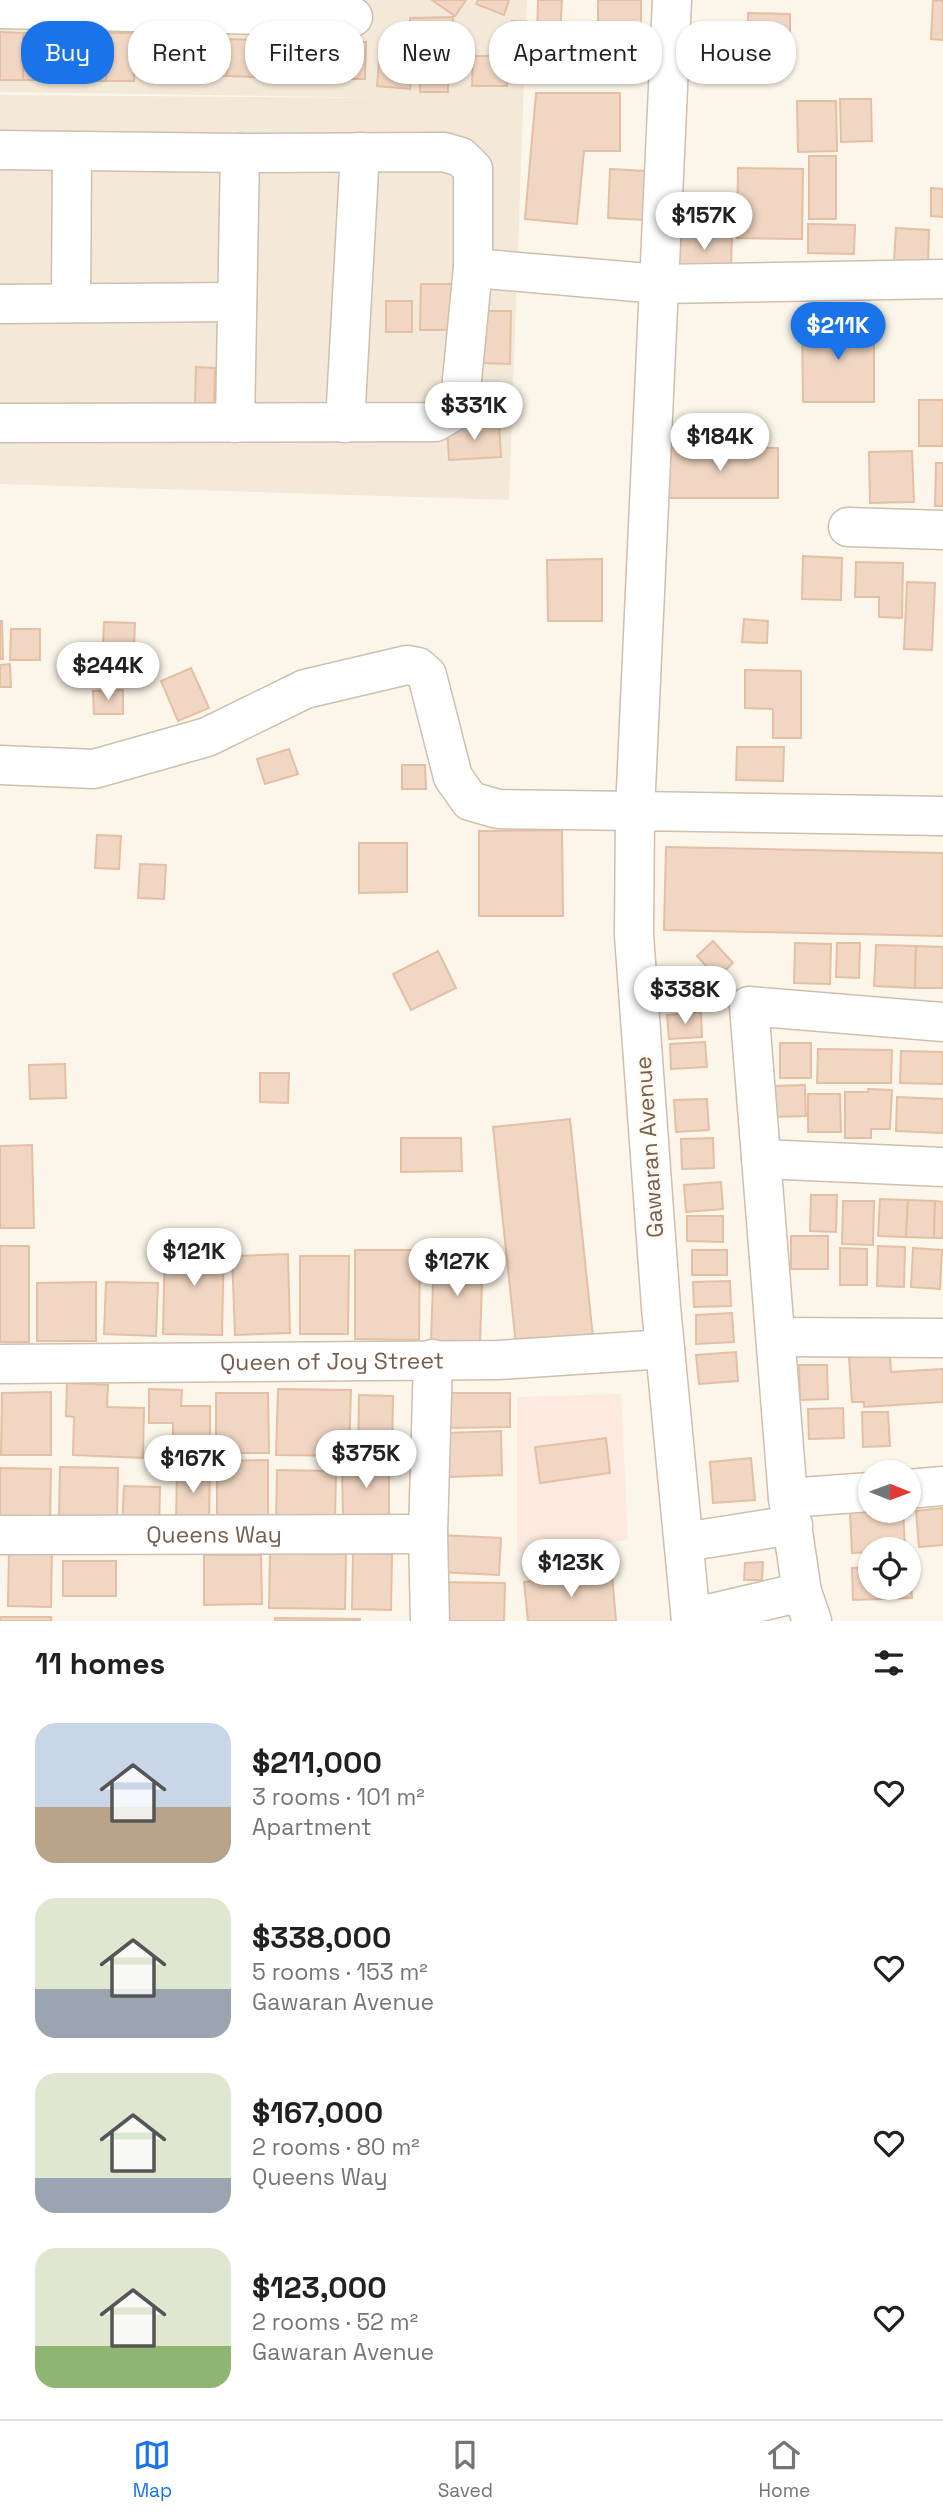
<!DOCTYPE html>
<html lang="en">
<head>
<meta charset="utf-8">
<style>
  :root { --surface:#fff; --page:#f6f6f6; --text:#202124; --muted:#757577; --line:#e0e0e0; --accent:#1a73e8 }
  body { margin:0; font-family:"Space Grotesk",sans-serif; background:var(--page); color:var(--text); height:100vh; display:flex; flex-direction:column; font-size:26px; white-space:nowrap }
  * { box-sizing:border-box; margin:0 }
  p { font-size:23px; color:var(--muted) }
  .icon { flex:none; width:38px; height:38px; fill:none; stroke:currentColor; stroke-width:2; stroke-linecap:round; stroke-linejoin:round }
  .map { position:relative; height:1621px; overflow:hidden }
  .side { display:flex; flex-direction:column; background:var(--surface); flex:1 }
  .side>* { flex:none }
  .banner { position:absolute; left:21px; top:21px; width:901px; height:63px; display:flex; gap:14px }
  .needle { width:46px; rotate:91deg }
  .controls { position:absolute; left:858px; top:1460px; display:grid; gap:14px }
  .controls a { display:grid; place-items:center; width:63px; height:63px; border-radius:50%; background:var(--surface); box-shadow:0 2px 5px #0004; font-size:35px }
  .price { position:absolute; translate:-50% -60px; padding:0 16px; border-radius:24px; background:#fff; color:#222; font-size:23px; line-height:46px; filter:drop-shadow(0 2px 4px #0008) }
  .price::after { content:''; position:absolute; left:50%; top:42px; width:21px; height:16px; margin-left:-10px; background:inherit; clip-path:polygon(0 0,100% 0,50% 100%) }
  .price.selected { background:var(--accent); color:#fff }
  ul { padding:0; list-style:none }
  li { display:flex; align-items:center; gap:21px; height:175px; padding:0 35px }
  li span { display:grid; place-items:center; flex:none; width:196px; height:140px; border-radius:21px; color:#555 }
  li>.icon { margin-inline-start:auto }
  span .icon { width:84px; height:84px; fill:#fffc; stroke-width:1 }
  li b { font-size:30px }
  h2 { display:flex; justify-content:space-between; align-items:center; height:84px; padding:0 35px; font-size:30px }
  .chip { padding:0 24px; border-radius:28px; background:var(--surface); box-shadow:0 2px 5px #0004; font-size:24px; line-height:63px }
  .chip.selected { background:var(--accent); color:#fff }
  .tabs { display:flex; justify-content:space-around; align-items:center; height:98px; border-top:2px solid var(--line); background:var(--surface); font-size:19px; color:var(--muted) }
  .tabs a { display:grid; justify-items:center; gap:4px }
  .tabs .selected { color:var(--accent) }
  .map>svg:first-child { display:block }
</style>
</head>
<body>
<div class="map">
<svg width="943" height="1621" viewBox="0 0 943 1621">
  <rect width="100%" height="100%" fill="#fcf6ea"/>
  <path fill="#f4e9d9" d="M0 0H527L509 500 0 484V95L399 98 0 92Z"/>
  <path fill="#fce9df" d="M621 1394 628 1540 517 1553V1397Z"/>
  <g fill="#f1d7c3" stroke="#e3bfa3" stroke-width="2">
    <path d="M432 0H466L455 16Z"/>
    <path d="M478 0H509L504 15 476 4Z"/>
    <path d="M538 0H562L560 37 537 36Z"/>
    <path d="M598 0H641V29L598 28Z"/>
    <path d="M933 0 943 1V40L931 39Z"/>
    <path d="M748 13 790 14V57H748Z"/>
    <path d="M453 17 454 38H410V18Z"/>
    <path d="M512 21 530 22 529 52H511Z"/>
    <path d="M0 32 23 33V80H0Z"/>
    <path d="M52 32 51 80H23V33Z"/>
    <path d="M52 32 79 33V81L51 80Z"/>
    <path d="M79 33H107L106 81H79Z"/>
    <path d="M107 33H135L134 81H106Z"/>
    <path d="M144 37H172L171 75 144 74Z"/>
    <path d="M172 37 200 39 199 75H171Z"/>
    <path d="M200 39H228L227 76 199 75Z"/>
    <path d="M228 39 256 40 255 77 227 76Z"/>
    <path d="M381 39 414 42 410 89 377 86Z"/>
    <path d="M256 40H283L282 77H255Z"/>
    <path d="M283 40 311 41 310 78 282 77Z"/>
    <path d="M311 41 339 42 338 79 310 78Z"/>
    <path d="M339 42H366L365 79H338Z"/>
    <path d="M537 43 599 46 598 82 536 81Z"/>
    <rect x="420" y="55" width="28" height="37"/>
    <path d="M473 56H507V86H472Z"/>
    <path d="M536 93H620V151H584L577 224 525 219Z"/>
    <path d="M840 99H871L872 141 841 142Z"/>
    <path d="M797 101H836L837 151 798 152Z"/>
    <rect x="809" y="156" width="27" height="63"/>
    <path d="M738 168 803 169 802 239 737 238Z"/>
    <path d="M610 169 646 171 644 220 608 218Z"/>
    <path d="M931 188 943 189V217L931 216Z"/>
    <path d="M808 224 855 225 854 254 808 253Z"/>
    <path d="M896 228 929 230 928 262 894 261Z"/>
    <path d="M677 234H732L731 270H676Z"/>
    <path d="M421 284H453V330H420Z"/>
    <rect x="386" y="301" width="26" height="31"/>
    <path d="M483 311H511L510 364 482 363Z"/>
    <path d="M874 322V402H803L802 323Z"/>
    <path d="M196 367 215 368 214 404H195Z"/>
    <rect x="919" y="400" width="24" height="46"/>
    <path d="M499 424 501 457 449 460 447 427Z"/>
    <rect x="663" y="448" width="115" height="50"/>
    <path d="M912 451 914 502 870 503 869 452Z"/>
    <path d="M936 463H943V506H935Z"/>
    <path d="M803 556 842 558 841 600 802 599Z"/>
    <path d="M602 559V621H548L547 560Z"/>
    <path d="M856 562 903 563 902 618 879 617V597H855Z"/>
    <path d="M907 582 935 583 932 650 904 649Z"/>
    <path d="M744 619 768 621 767 643 742 642Z"/>
    <path d="M0 621H2L3 659H0Z"/>
    <path d="M104 622 135 623 134 646 103 645Z"/>
    <path d="M11 629H40V660H10Z"/>
    <path d="M105 650 137 652 135 684 103 682Z"/>
    <path d="M10 664 11 687H0V665Z"/>
    <path d="M191 668 209 708 178 721 161 681Z"/>
    <path d="M745 670 801 671V738H773V709L745 708Z"/>
    <path d="M123 690V714H94L93 691Z"/>
    <path d="M737 747H784L783 781 736 780Z"/>
    <path d="M289 749 298 774 265 784 257 759Z"/>
    <path d="M402 765H425L426 789H402Z"/>
    <path d="M562 830 563 916H479V831Z"/>
    <path d="M97 835 121 836 119 869 95 868Z"/>
    <path d="M359 843H407V892L359 893Z"/>
    <path d="M666 847 943 853V936L664 930Z"/>
    <path d="M140 864 166 865 164 899 138 898Z"/>
    <path d="M713 941 733 963 717 978 697 956Z"/>
    <path d="M795 943 831 944 830 984 794 983Z"/>
    <path d="M837 943H860L859 978 836 977Z"/>
    <path d="M876 945 916 946 915 988 874 986Z"/>
    <path d="M916 946 943 947V988H915Z"/>
    <path d="M438 951 456 988 411 1010 393 974Z"/>
    <path d="M689 970 719 987 708 1007 678 990Z"/>
    <path d="M701 1012 702 1037 669 1039 667 1015Z"/>
    <path d="M705 1042 707 1067 671 1069 670 1044Z"/>
    <rect x="780" y="1043" width="31" height="35"/>
    <path d="M818 1049 892 1050 891 1083H817Z"/>
    <path d="M901 1051 943 1052V1084L900 1083Z"/>
    <path d="M65 1064 66 1098 30 1099 29 1065Z"/>
    <path d="M260 1073H289L288 1103 260 1102Z"/>
    <path d="M805 1085 806 1116 772 1117V1086Z"/>
    <path d="M868 1089 892 1090 890 1129H871V1138H845V1092H868Z"/>
    <path d="M808 1094H840L841 1132H808Z"/>
    <path d="M897 1097 943 1099V1133L896 1131Z"/>
    <path d="M707 1099 709 1130 676 1132 674 1100Z"/>
    <path d="M570 1119 593 1337 516 1345 493 1127Z"/>
    <path d="M401 1138H461L462 1171 401 1172Z"/>
    <path d="M713 1138 714 1168 682 1169 681 1139Z"/>
    <path d="M32 1145 34 1228H0V1146Z"/>
    <path d="M721 1182 723 1209 686 1212 684 1185Z"/>
    <path d="M811 1195H837L836 1232 810 1231Z"/>
    <path d="M880 1199 908 1200 906 1237 878 1236Z"/>
    <path d="M908 1200 935 1201 934 1238 906 1237Z"/>
    <path d="M843 1201H874L873 1245 842 1244Z"/>
    <path d="M935 1201 943 1202V1238H934Z"/>
    <path d="M687 1216H723V1242L687 1241Z"/>
    <rect x="791" y="1236" width="37" height="33"/>
    <path d="M165 1240 224 1241 222 1335 163 1334Z"/>
    <rect x="0" y="1246" width="29" height="96"/>
    <path d="M878 1246 905 1247 904 1287 877 1286Z"/>
    <path d="M840 1248 867 1249V1285H840Z"/>
    <path d="M913 1248 942 1250 940 1289 911 1287Z"/>
    <path d="M355 1250H420L419 1340 355 1339Z"/>
    <rect x="692" y="1250" width="35" height="25"/>
    <path d="M434 1253 483 1254 480 1343 431 1341Z"/>
    <path d="M288 1254 290 1333 235 1335 232 1256Z"/>
    <path d="M300 1256H349L348 1334H300Z"/>
    <path d="M730 1281 731 1306 694 1307 693 1282Z"/>
    <path d="M96 1282V1341H37V1283Z"/>
    <path d="M106 1282 158 1283 156 1336 104 1334Z"/>
    <path d="M732 1313 734 1342 696 1344V1315Z"/>
    <path d="M736 1352 738 1381 699 1384 696 1355Z"/>
    <path d="M890 1355 891 1372 943 1369V1402L864 1407V1402H852L849 1357Z"/>
    <path d="M799 1365H827L828 1399 800 1400Z"/>
    <path d="M67 1383 108 1385 107 1407 144 1408 143 1458 73 1455 74 1417 66 1416Z"/>
    <path d="M149 1389 182 1390 181 1406H210V1456H173V1423H149Z"/>
    <path d="M278 1389 351 1390 349 1456 276 1455Z"/>
    <path d="M51 1392V1455H1L2 1393Z"/>
    <path d="M216 1393H268L269 1453H216Z"/>
    <path d="M445 1393H510V1427L445 1428Z"/>
    <path d="M359 1395 393 1396 392 1458 358 1457Z"/>
    <path d="M843 1408 844 1438 809 1439 808 1409Z"/>
    <path d="M862 1412H888L890 1446 863 1447Z"/>
    <path d="M501 1431 502 1475 449 1477 448 1433Z"/>
    <path d="M606 1438 610 1473 540 1483 535 1447Z"/>
    <path d="M751 1458 755 1500 713 1503 710 1462Z"/>
    <path d="M268 1460V1520L217 1521V1461Z"/>
    <path d="M177 1465H210L209 1525H176Z"/>
    <path d="M389 1465V1515L343 1516 342 1466Z"/>
    <path d="M60 1467 118 1468 117 1521 59 1520Z"/>
    <path d="M0 1468 51 1469 50 1522 0 1521Z"/>
    <path d="M277 1470 336 1471 335 1524 276 1523Z"/>
    <path d="M124 1486 160 1487 159 1528 122 1527Z"/>
    <path d="M943 1508V1545L919 1547 916 1511Z"/>
    <path d="M903 1510 905 1549H870V1552L852 1553 850 1512Z"/>
    <path d="M440 1535 501 1538 499 1575 438 1572Z"/>
    <path d="M9 1549 52 1550 51 1607 8 1606Z"/>
    <path d="M270 1552 346 1553 345 1609 269 1608Z"/>
    <path d="M353 1553 392 1554 391 1610 352 1609Z"/>
    <path d="M204 1555H261L262 1604 204 1605Z"/>
    <rect x="63" y="1561" width="53" height="35"/>
    <path d="M763 1562 762 1580H744L745 1563Z"/>
    <path d="M910 1565 912 1598 882 1599V1587H908V1566Z"/>
    <path d="M870 1567V1587H882V1599L853 1600 852 1568Z"/>
    <path d="M612 1574 616 1621H528L524 1582Z"/>
    <path d="M439 1582 505 1583 504 1621H439Z"/>
    <rect x="0" y="1617" width="51" height="4"/>
    <path d="M275 1618 360 1619V1621H275Z"/>
  </g>
  <g fill="none" stroke-linecap="round" stroke-linejoin="round">
    <defs>
      <g id="minor">
        <path d="M0 9 353 17"/>
        <path d="M0 150 240 153 444 152 461 157 473 169V268L460 400 452 412 435 422 0 423"/>
        <path d="M473 268 659 284 943 279"/>
        <path d="M71 303 72 151"/>
        <path d="M0 304 237 302"/>
        <path d="M235 423 240 153"/>
        <path d="M345 423 360 152"/>
        <path d="M848 527 943 530"/>
        <path d="M0 765 94 769 207 737 305 689 407 665 418 667 427 675 453 777 470 801 498 809 635 811 672 0"/>
        <path d="M761 1159 943 1167"/>
        <path d="M777 1337 943 1338"/>
        <path d="M908 1489 943 1486"/>
        <path d="M788 1498 870 1492"/>
        <path id="s1" d="M0 1535 428 1534"/>
        <path d="M684 1542 793 1525"/>
        <path d="M691 1618 802 1592"/>
        <path d="M430 1621 428 1534 433 1359"/>
        <path d="M812 1621 802 1592 788 1498 749 1006 943 1022"/>
      </g>
      <g id="tertiary">
        <path id="s2" d="M0 1364 498 1360 665 1349"/>
        <path d="M691 1621 661 1307 634 935 635 811 943 816"/>
      </g>
    </defs>
    <use href="#minor" stroke="#cebfaf" stroke-width="41"/>
    <use href="#tertiary" stroke="#cebfaf" stroke-width="41"/>
    <use href="#minor" stroke="#fff" stroke-width="38"/>
    <use href="#tertiary" stroke="#fff" stroke-width="38"/>
  </g>
  <g text-anchor="middle" dominant-baseline="central" stroke-width="5" stroke-linejoin="round" paint-order="stroke">
    <g font-size="23" fill="#775e4d" stroke="#fffaf1">
      <text transform="translate(649 1147) rotate(-94)">Gawaran Avenue</text>
      <text stroke="none"><textPath href="#s2" startOffset="332">Queen of Joy Street</textPath></text>
      <text stroke="none"><textPath href="#s1" startOffset="214">Queens Way</textPath></text>
    </g>
  </g>
</svg>
<div class="controls">
<a><svg class="needle" viewBox="-14 -14 28 28"><path d="M0-13l5 13h-10z" fill="#e53935"/><path d="M0 13l5-13h-10z" fill="#757577"/></svg></a>
<a><svg class="icon" aria-label="locate" viewBox="0 0 24 24"><circle cx="12" cy="12" r="6"/><path d="M12 2v4M12 18v4M2 12h4M18 12h4"/></svg></a>
</div>
<b class="price" style="left:704px;top:252px">$157K</b>
<b class="price selected" style="left:838px;top:362px">$211K</b>
<b class="price" style="left:474px;top:442px">$331K</b>
<b class="price" style="left:720px;top:473px">$184K</b>
<b class="price" style="left:108px;top:702px">$244K</b>
<b class="price" style="left:685px;top:1026px">$338K</b>
<b class="price" style="left:194px;top:1288px">$121K</b>
<b class="price" style="left:457px;top:1298px">$127K</b>
<b class="price" style="left:366px;top:1490px">$375K</b>
<b class="price" style="left:193px;top:1495px">$167K</b>
<b class="price" style="left:571px;top:1599px">$123K</b>
<div class="banner">
<a class="chip selected">Buy</a>
<a class="chip">Rent</a>
<a class="chip">Filters</a>
<a class="chip">New</a>
<a class="chip">Apartment</a>
<a class="chip">House</a>
</div>
</div>
<section class="side">
<h2>11 homes<svg class="icon" aria-label="filters" viewBox="0 0 24 24"><path d="M4 7h16M4 17h16"/><circle cx="9" cy="7" r="2"/><circle cx="15" cy="17" r="2"/></svg></h2>
<ul>
<li><span style="background:linear-gradient(#c9d6e8 60%,#b9a48a 0)"><svg class="icon" aria-label="home" viewBox="0 0 24 24"><path d="M3 11l9-7 9 7M6 9v11h12V9"/></svg></span><div><b>$211,000</b><p>3 rooms · 101 m²</p><p>Apartment</p></div><svg class="icon" aria-label="heart" viewBox="0 0 24 24"><path d="M12 20l-8-8c-3-5 5-10 8-4 3-6 11-1 8 4z"/></svg></li>
<li><span style="background:linear-gradient(#dfe7d0 65%,#9aa5b1 0)"><svg class="icon" aria-label="home" viewBox="0 0 24 24"><path d="M3 11l9-7 9 7M6 9v11h12V9"/></svg></span><div><b>$338,000</b><p>5 rooms · 153 m²</p><p>Gawaran Avenue</p></div><svg class="icon" aria-label="heart" viewBox="0 0 24 24"><path d="M12 20l-8-8c-3-5 5-10 8-4 3-6 11-1 8 4z"/></svg></li>
<li><span style="background:linear-gradient(#dfe7d0 75%,#9aa5b1 0)"><svg class="icon" aria-label="home" viewBox="0 0 24 24"><path d="M3 11l9-7 9 7M6 9v11h12V9"/></svg></span><div><b>$167,000</b><p>2 rooms · 80 m²</p><p>Queens Way</p></div><svg class="icon" aria-label="heart" viewBox="0 0 24 24"><path d="M12 20l-8-8c-3-5 5-10 8-4 3-6 11-1 8 4z"/></svg></li>
<li><span style="background:linear-gradient(#dfe7d0 70%,#8fb573 0)"><svg class="icon" aria-label="home" viewBox="0 0 24 24"><path d="M3 11l9-7 9 7M6 9v11h12V9"/></svg></span><div><b>$123,000</b><p>2 rooms · 52 m²</p><p>Gawaran Avenue</p></div><svg class="icon" aria-label="heart" viewBox="0 0 24 24"><path d="M12 20l-8-8c-3-5 5-10 8-4 3-6 11-1 8 4z"/></svg></li>
</ul>
</section>
<nav class="tabs">
<a class="selected"><svg class="icon" aria-label="map" viewBox="0 0 24 24"><path d="M3 6l6-2 6 2 6-2v14l-6 2-6-2-6 2zM9 4v14M15 6v14"/></svg>Map</a>
<a><svg class="icon" aria-label="saved" viewBox="0 0 24 24"><path d="M7 4h10v16l-5-4-5 4z"/></svg>Saved</a>
<a><svg class="icon" aria-label="home" viewBox="0 0 24 24"><path d="M3 11l9-7 9 7M6 9v11h12V9"/></svg>Home</a>
</nav>
</body>
</html>
